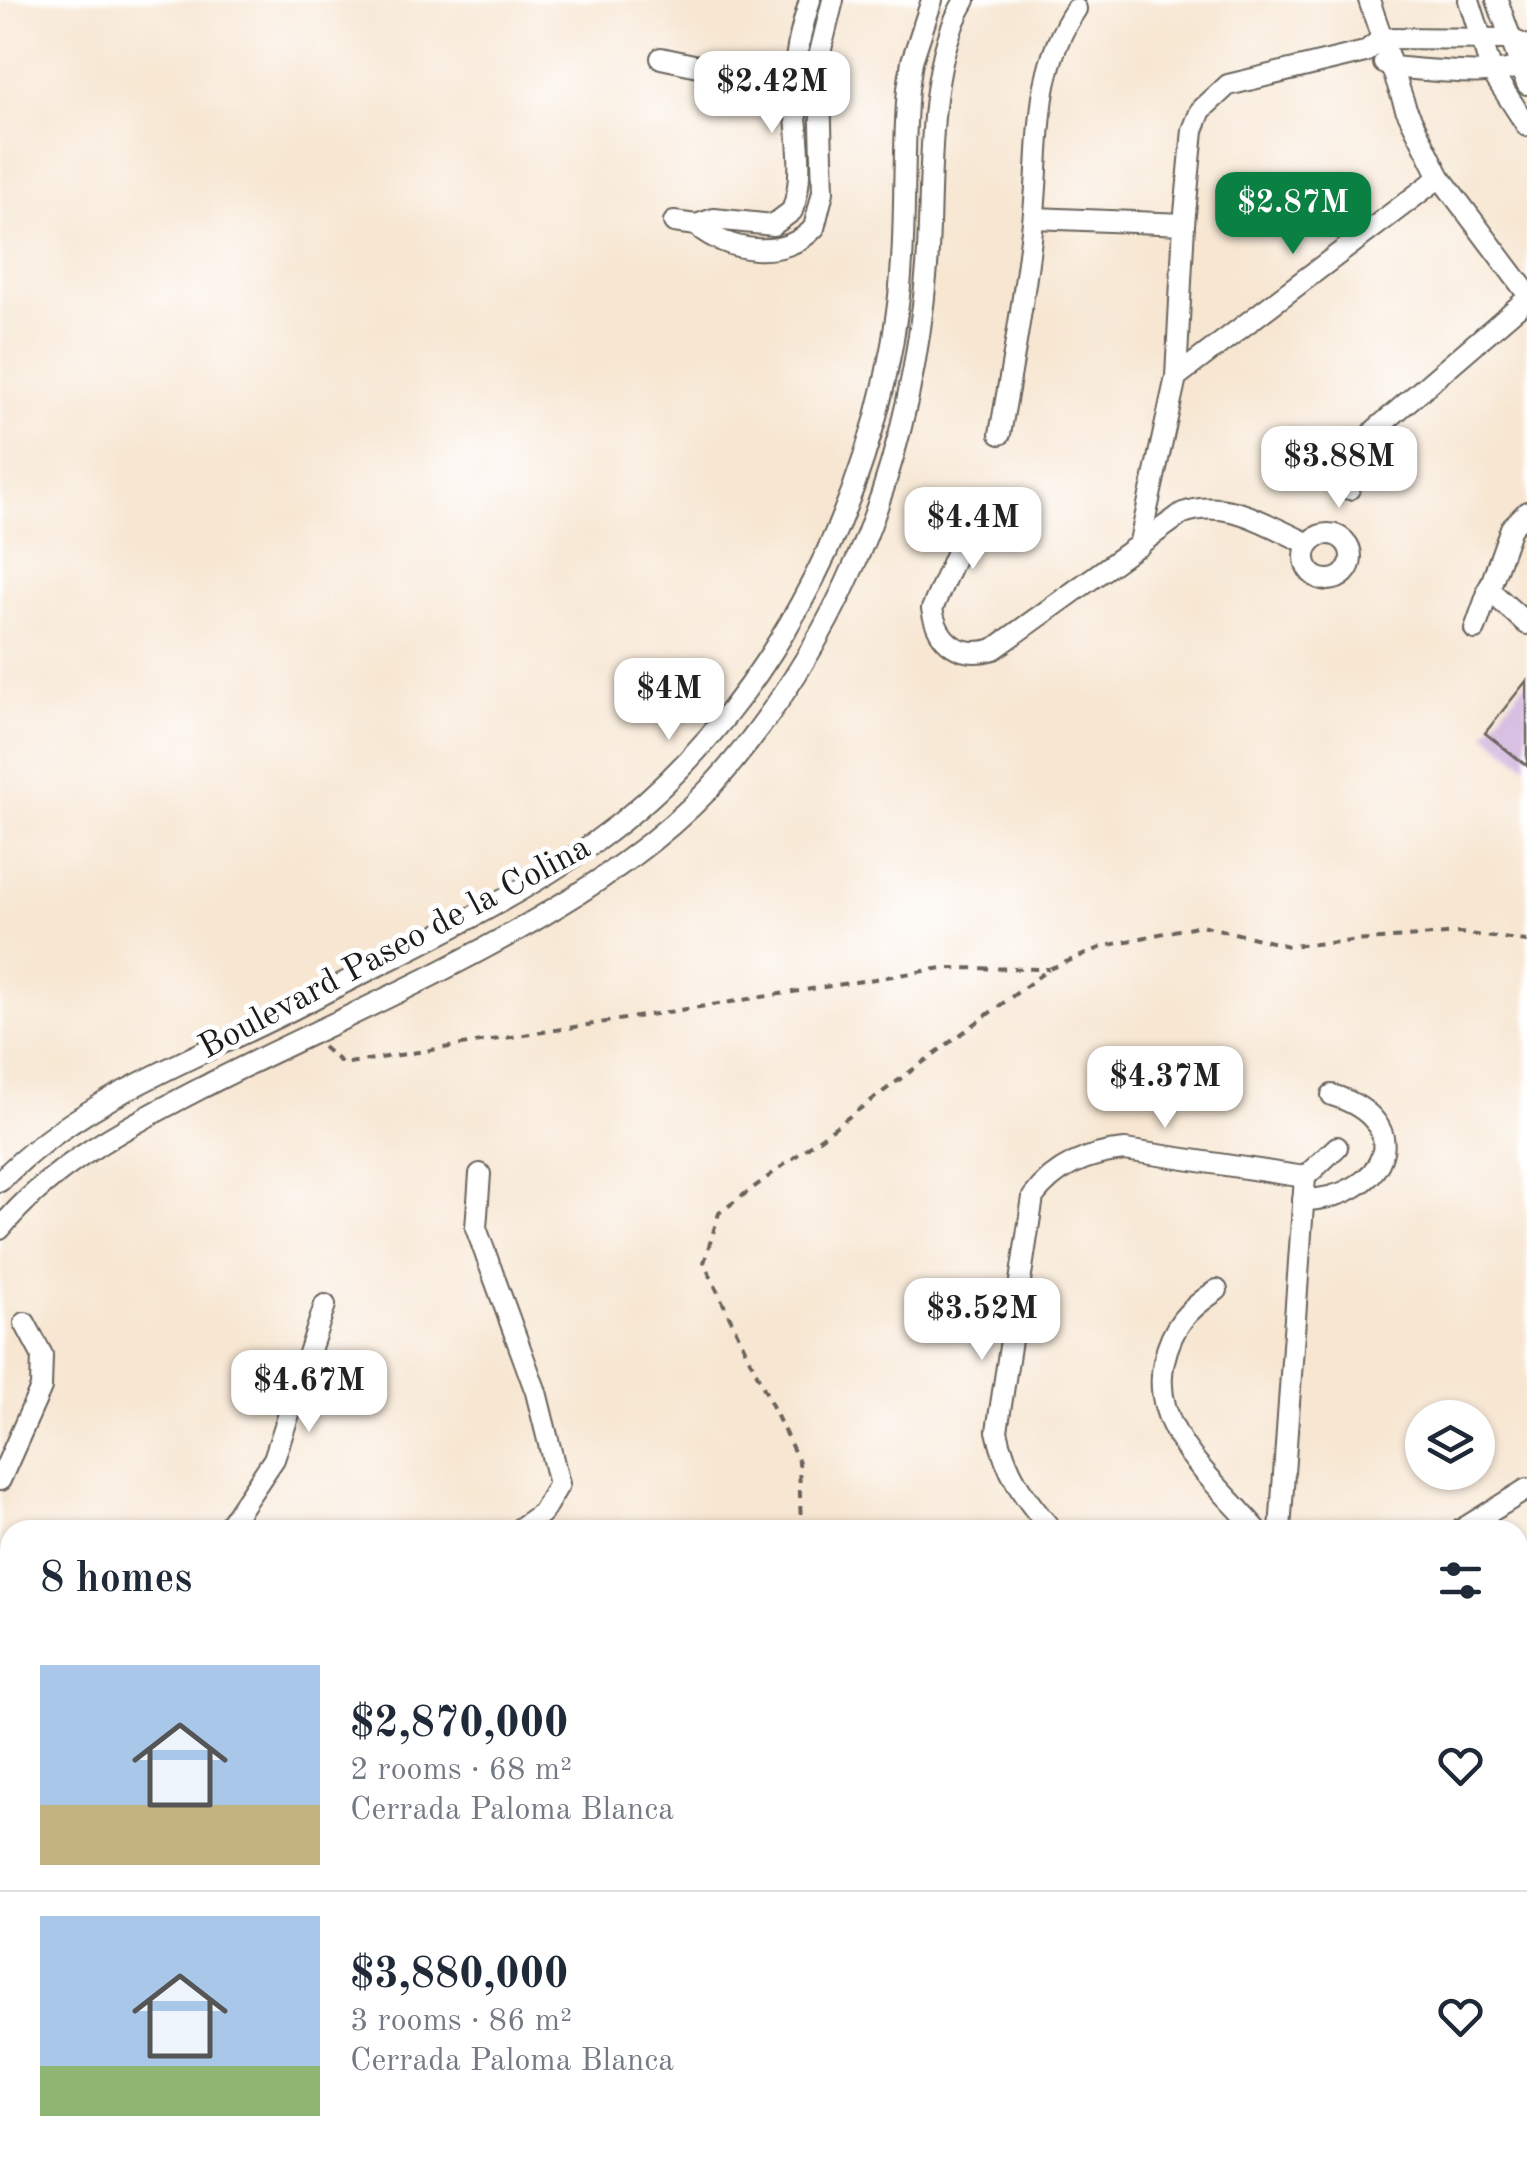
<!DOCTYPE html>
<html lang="en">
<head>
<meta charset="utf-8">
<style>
  :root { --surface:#fff; --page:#f6f6f7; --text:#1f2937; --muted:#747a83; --line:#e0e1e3; --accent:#0b8043 }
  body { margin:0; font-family:"Old Standard TT",serif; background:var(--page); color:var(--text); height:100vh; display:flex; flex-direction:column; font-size:38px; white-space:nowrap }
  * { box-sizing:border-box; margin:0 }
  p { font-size:32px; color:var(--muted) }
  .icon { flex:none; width:55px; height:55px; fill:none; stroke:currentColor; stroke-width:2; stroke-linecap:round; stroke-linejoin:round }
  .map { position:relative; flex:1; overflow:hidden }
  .panel { position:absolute; left:0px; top:1520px; width:1528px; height:642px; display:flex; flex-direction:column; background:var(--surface); border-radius:30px 30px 0 0; box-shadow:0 2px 8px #0004 }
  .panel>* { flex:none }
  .buttons { position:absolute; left:1405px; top:1400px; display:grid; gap:20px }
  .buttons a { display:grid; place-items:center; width:90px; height:90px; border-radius:50%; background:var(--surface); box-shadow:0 2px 8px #0004; font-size:50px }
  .price { position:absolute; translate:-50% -85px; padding:0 22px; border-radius:20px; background:#fff; color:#222; font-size:32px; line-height:65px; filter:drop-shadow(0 2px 5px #0008) }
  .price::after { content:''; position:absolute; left:50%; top:60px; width:30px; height:22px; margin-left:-15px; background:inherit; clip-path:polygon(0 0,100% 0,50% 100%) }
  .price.selected { background:var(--accent); color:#fff }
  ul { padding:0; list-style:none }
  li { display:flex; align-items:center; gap:30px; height:250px; padding:0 40px }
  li+li { border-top:2px solid var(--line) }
  li span { display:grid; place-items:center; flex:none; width:280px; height:200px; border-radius:0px; color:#555 }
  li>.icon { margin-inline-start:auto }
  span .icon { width:120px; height:120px; fill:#fffc; stroke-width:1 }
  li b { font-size:42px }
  h2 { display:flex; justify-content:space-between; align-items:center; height:120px; padding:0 40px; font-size:42px }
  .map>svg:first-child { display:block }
</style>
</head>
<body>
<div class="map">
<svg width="1527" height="2161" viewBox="0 0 1527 2161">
  <rect width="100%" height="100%" fill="#fff"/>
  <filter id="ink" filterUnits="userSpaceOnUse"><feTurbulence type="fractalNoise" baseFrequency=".01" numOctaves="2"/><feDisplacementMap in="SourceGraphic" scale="20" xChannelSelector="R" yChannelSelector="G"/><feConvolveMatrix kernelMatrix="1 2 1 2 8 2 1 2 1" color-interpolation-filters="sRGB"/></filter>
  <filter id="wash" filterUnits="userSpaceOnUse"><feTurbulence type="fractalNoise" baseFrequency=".0048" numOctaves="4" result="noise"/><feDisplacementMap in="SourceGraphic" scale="40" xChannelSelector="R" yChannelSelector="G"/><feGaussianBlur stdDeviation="2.25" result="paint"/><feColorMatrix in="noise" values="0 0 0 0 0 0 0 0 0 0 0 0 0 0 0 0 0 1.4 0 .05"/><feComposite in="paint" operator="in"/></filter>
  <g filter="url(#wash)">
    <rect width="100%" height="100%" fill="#f7e6d1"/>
    <g id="blocks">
      <path fill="#cdafdb" d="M1527 680V766L1485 733Z"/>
    </g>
  </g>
  <g filter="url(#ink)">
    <use href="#blocks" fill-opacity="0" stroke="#69635b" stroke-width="2.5"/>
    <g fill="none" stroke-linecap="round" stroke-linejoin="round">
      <defs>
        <g id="minor">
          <path d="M1369 0 1406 109 1440 177 1527 293"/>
          <path d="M1469 0 1492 72 1527 126"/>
          <path d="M1497 0 1527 84"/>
          <path d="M1383 38 1510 39 1527 46"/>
          <path d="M661 58 805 89"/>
          <path d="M1384 63 1391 67C1421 69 1507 81 1527 61"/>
          <path d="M1034 218 1184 224"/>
          <path d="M674 222 696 225 714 219 773 225 792 211C806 175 796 131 794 93 793 61 801 30 810 0"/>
          <path d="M696 225C728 252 783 261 814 228L823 192 819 57 833 0"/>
          <path d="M1176 377 1440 177"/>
          <path d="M1000 434C1013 363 1025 293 1033 222 1042 147 1031 75 1076 9"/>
          <path d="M1349 489 1359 453 1375 430 1527 299"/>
          <path d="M979 501 932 609C938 643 960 659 994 649L1183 513C1227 497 1268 526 1309 544"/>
          <circle cx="1328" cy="557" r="23"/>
          <path d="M1139 546 1176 377 1184 224 1193 130 1201 110 1228 85 1365 52 1383 38"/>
          <path d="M1488 589 1527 624"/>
          <path d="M1475 629 1511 528 1527 512"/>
          <path d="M480 1174 476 1228 536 1392 559 1484 542 1513 518 1530"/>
          <path d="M1305 1177 1337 1147"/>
          <path d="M0 1181C83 1096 202 1057 305 1003 403 951 504 907 595 842 763 722 873 508 898 305 907 234 902 160 908 89L912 61 932 0"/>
          <path d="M1303 1200C1384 1199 1421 1123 1332 1095"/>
          <path d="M0 1229C55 1161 138 1121 215 1081 374 1000 611 908 726 770 850 623 911 456 927 267 933 188 924 68 965 0"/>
          <path d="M1217 1290C1187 1310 1172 1326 1164 1361 1148 1430 1216 1481 1257 1530"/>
          <path d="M0 1480 41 1388 42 1355 25 1323"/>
          <path d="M226 1530 274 1459 325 1305"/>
          <path d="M1052 1530C1024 1498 1006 1473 997 1431L1033 1197C1055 1167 1089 1153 1125 1150L1305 1177"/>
          <path d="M1280 1530 1305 1177"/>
          <path d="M1461 1530 1527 1489"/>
          <path d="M1518 1591 1527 1598"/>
          <path d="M1518 1791 1527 1798"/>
          <path d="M0 1798 10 1800"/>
          <path d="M1518 1965 1527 1972"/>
          <path d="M1518 2114 1527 2101"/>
          <path d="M1119 2152 1125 2161"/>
          <path d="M1437 2152 1450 2161"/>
          <path d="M1517 2152 1527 2160"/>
        </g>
        <g id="major">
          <path d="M1518 1900 1527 1887"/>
          <path d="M1518 2025 1527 2012"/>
          <path d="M1334 2161 1340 2152"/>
          <path d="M1421 2161 1427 2152"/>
        </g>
      </defs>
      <use href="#minor" stroke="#69635b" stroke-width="24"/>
      <use href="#major" stroke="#69635b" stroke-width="29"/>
      <g stroke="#69635b" stroke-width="4" stroke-dasharray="8 8" stroke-linecap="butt">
        <path d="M323 1047 343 1064 943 968 1049 969"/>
        <path d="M801 1530 799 1462 704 1263 719 1213 1049 969 1105 946 1201 925 1288 946 1459 933 1527 941"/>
        <path d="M845 2161 848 2152"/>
      </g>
      <use href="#minor" stroke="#fff" stroke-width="20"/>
      <use href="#major" stroke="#f8bd88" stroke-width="25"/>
    </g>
  </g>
  <g text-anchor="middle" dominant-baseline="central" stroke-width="10" stroke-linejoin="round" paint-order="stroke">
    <g font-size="35" fill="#1c1c1c" stroke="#fff">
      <text transform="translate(395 948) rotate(-28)">Boulevard Paseo de la Colina</text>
    </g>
  </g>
</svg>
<div class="buttons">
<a><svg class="icon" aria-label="layers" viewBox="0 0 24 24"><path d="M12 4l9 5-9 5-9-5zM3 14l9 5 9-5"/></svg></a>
</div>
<b class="price" style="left:772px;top:136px">$2.42M</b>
<b class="price selected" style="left:1293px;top:257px">$2.87M</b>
<b class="price" style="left:1339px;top:511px">$3.88M</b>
<b class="price" style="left:973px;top:572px">$4.4M</b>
<b class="price" style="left:669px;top:743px">$4M</b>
<b class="price" style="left:1165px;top:1131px">$4.37M</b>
<b class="price" style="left:982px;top:1363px">$3.52M</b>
<b class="price" style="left:309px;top:1435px">$4.67M</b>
<section class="panel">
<h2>8 homes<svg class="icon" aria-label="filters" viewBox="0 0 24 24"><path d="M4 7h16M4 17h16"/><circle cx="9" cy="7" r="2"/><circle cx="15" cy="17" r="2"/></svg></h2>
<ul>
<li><span style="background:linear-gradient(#a9c7e8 70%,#c2b280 0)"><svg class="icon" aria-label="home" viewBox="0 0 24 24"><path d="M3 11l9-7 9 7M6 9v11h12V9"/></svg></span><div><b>$2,870,000</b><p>2 rooms · 68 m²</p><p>Cerrada Paloma Blanca</p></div><svg class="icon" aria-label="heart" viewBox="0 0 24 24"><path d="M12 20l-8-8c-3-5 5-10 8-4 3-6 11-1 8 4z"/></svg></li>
<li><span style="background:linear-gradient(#a9c7e8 75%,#8fb573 0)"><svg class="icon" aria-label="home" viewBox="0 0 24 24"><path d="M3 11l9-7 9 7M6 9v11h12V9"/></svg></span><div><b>$3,880,000</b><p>3 rooms · 86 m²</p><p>Cerrada Paloma Blanca</p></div><svg class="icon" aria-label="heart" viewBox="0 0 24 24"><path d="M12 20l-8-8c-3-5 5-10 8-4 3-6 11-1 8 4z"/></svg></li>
</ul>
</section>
</div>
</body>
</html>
